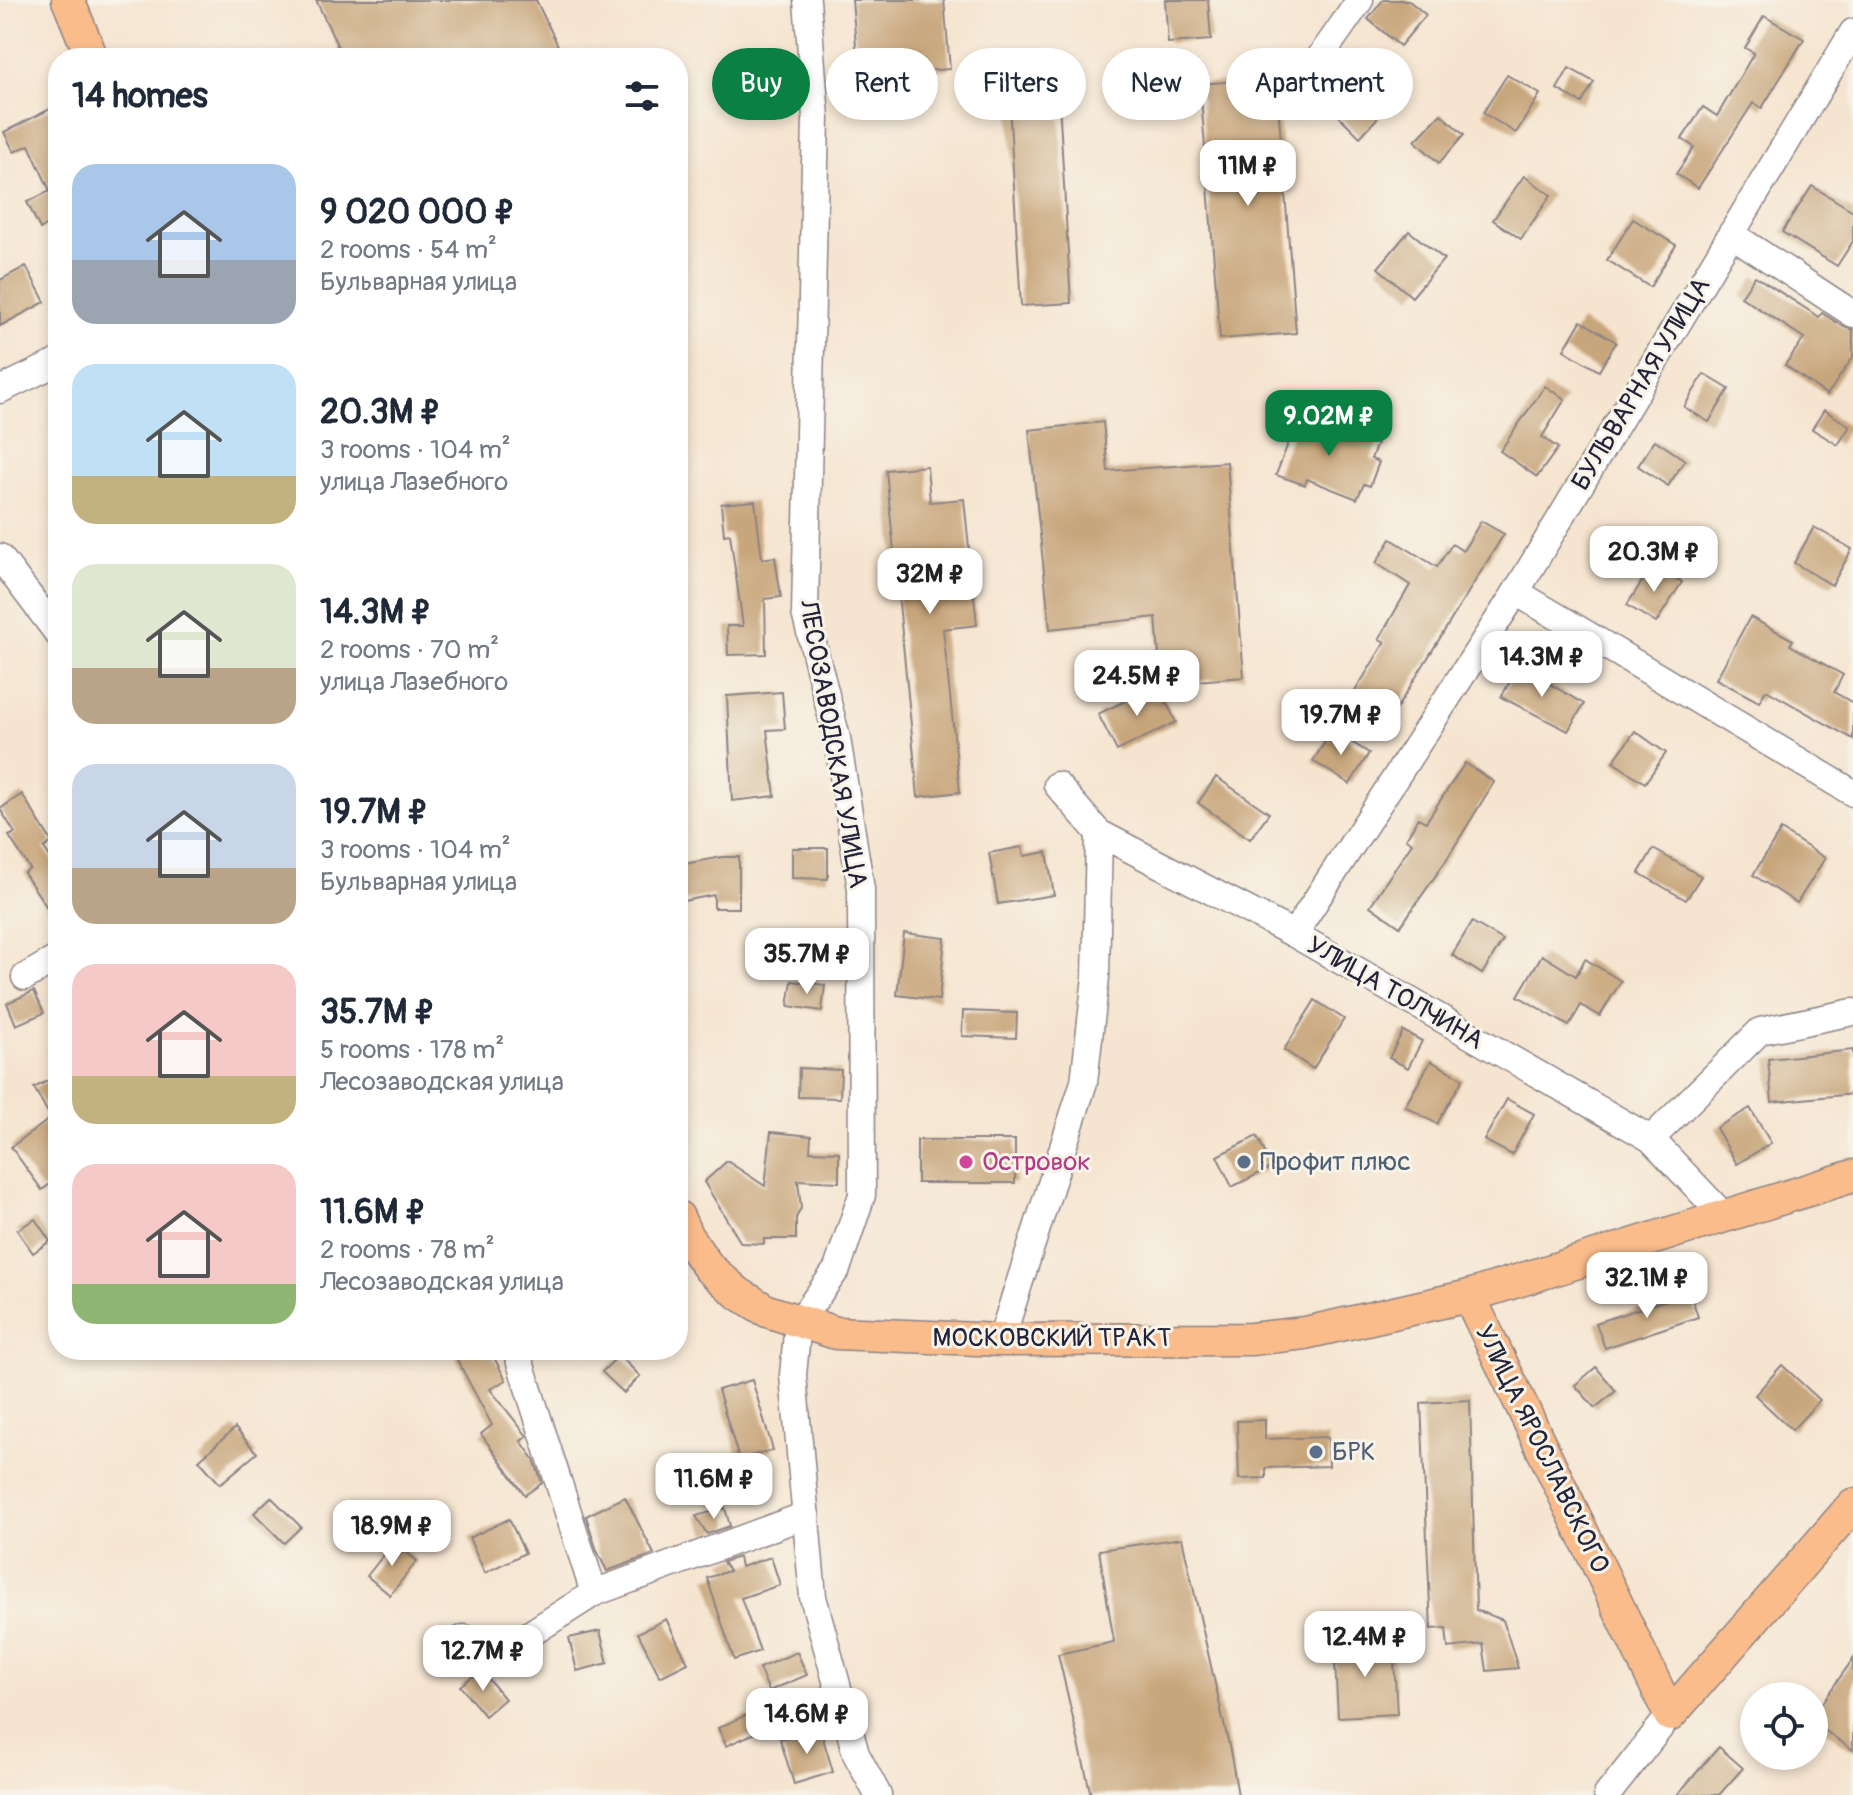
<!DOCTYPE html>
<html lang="en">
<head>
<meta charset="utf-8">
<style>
  :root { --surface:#fff; --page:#f6f6f7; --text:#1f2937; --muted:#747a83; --accent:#0b8043 }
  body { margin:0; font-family:Pangolin,sans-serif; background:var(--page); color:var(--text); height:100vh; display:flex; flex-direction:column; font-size:30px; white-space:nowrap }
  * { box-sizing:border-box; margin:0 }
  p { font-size:26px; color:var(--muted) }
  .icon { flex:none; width:44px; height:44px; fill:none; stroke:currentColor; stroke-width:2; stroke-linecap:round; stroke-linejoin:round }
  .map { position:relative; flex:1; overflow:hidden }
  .details { position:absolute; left:48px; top:48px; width:640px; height:1312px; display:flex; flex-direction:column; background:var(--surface); border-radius:32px; box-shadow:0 4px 12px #0003 }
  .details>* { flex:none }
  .banner { position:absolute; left:712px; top:48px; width:760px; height:72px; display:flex; gap:16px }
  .buttons { position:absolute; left:1740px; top:1682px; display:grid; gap:16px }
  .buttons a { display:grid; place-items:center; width:88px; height:88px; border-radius:50%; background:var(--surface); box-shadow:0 4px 12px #0003; font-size:40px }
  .price { position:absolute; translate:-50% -68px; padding:0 18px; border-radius:16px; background:#fff; color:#222; font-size:26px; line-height:52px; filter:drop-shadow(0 2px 4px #0008) }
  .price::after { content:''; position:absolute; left:50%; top:48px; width:24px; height:18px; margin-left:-12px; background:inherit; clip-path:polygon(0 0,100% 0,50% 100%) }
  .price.current { background:var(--accent); color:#fff }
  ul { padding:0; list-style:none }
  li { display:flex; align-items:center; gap:24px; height:200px; padding:0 24px }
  li span { display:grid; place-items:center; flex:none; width:224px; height:160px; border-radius:24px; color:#555 }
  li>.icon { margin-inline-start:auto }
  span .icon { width:96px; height:96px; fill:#fffc; stroke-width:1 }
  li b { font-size:34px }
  h2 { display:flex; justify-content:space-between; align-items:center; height:96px; padding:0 24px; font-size:34px }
  .pill { padding:0 28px; border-radius:36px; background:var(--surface); box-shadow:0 4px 12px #0003; font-size:28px; line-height:72px }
  .pill.current { background:var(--accent); color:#fff }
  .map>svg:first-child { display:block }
</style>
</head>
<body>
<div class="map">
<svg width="1853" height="1795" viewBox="0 0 1853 1795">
  <rect width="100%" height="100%" fill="#f7f3e8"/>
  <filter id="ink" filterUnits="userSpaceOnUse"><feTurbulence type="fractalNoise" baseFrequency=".0125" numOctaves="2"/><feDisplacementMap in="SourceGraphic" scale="16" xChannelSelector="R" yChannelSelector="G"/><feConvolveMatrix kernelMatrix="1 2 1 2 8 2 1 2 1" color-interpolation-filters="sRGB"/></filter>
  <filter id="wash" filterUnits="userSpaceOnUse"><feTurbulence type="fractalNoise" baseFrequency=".006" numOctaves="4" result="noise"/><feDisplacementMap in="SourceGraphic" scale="32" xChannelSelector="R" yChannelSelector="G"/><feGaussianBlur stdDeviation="1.8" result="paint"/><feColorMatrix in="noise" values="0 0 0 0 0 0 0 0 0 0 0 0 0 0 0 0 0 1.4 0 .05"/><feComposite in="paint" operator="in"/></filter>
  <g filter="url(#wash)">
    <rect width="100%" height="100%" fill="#f5e4cf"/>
    <g id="blocks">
      <g fill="#c8a67b">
        <path d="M316 0H536L564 58H343Z"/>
        <path d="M852 0H944L950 69 908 72 910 98 861 102Z"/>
        <path d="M1165 0H1208L1211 40 1168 43Z"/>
        <path d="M1383 0H1408L1426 15 1400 46 1368 19Z"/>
        <path d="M1764 16 1804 39 1762 108 1753 103 1698 188 1676 174 1694 147 1682 139 1703 107 1717 116 1754 53 1745 48Z"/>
        <path d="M1569 68 1594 82 1582 103 1557 89Z"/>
        <path d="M1507 75 1540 94 1516 133 1483 113Z"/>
        <path d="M1276 78 1296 333 1220 339 1200 84Z"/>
        <path d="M1361 91 1383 112 1360 137 1338 115Z"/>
        <path d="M1059 101 1071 303 1021 306 1009 103Z"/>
        <path d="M58 105V220L40 229 27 202 50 191 29 145 14 152 4 132Z"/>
        <path d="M1441 114 1464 135 1439 163 1415 141Z"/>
        <path d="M1524 176 1551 195 1521 239 1493 220Z"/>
        <path d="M1812 186 1853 211V241L1837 266 1782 232Z"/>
        <path d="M1633 219 1676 245 1650 287 1607 260Z"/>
        <path d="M1409 231 1444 259 1412 297 1378 268Z"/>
        <path d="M26 266 45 302 0 326V280Z"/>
        <path d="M1755 276 1819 317 1822 313 1844 327 1853 330V357L1827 395 1785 365 1804 338 1741 297Z"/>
        <path d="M1581 321 1616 342 1599 371 1564 350Z"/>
        <path d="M1704 374 1729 389 1709 422 1684 407Z"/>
        <path d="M1545 386 1565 399 1542 437 1558 448 1537 477 1500 451Z"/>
        <path d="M1824 410 1850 426 1838 445 1812 429Z"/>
        <path d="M1309 417 1377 443 1371 459 1379 462 1370 486 1364 484 1357 499 1307 479 1305 485 1276 475 1298 418 1309 422Z"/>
        <path d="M1103 422 1108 471 1227 462 1244 677 1161 684 1156 617 1050 629 1029 430Z"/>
        <path d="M1655 440 1685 460 1668 486 1638 466Z"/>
        <path d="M927 466 930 502 964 499 977 625 943 629 960 792 918 797 886 470Z"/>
        <path d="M755 501 762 559 775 557 781 597 765 599 766 654 728 655 727 626H743L730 534 724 535 721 504Z"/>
        <path d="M1481 521 1504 534 1392 716 1354 693 1385 642 1379 639 1410 585 1376 563 1391 539 1437 567 1452 544 1463 551Z"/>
        <path d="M1814 527 1852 549 1832 585 1794 563Z"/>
        <path d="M1653 564 1682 582 1656 623 1627 605Z"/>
        <path d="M1750 617 1793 640 1790 645 1843 675 1834 692 1853 703V739L1766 690 1759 702 1716 679Z"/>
        <path d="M1519 666 1584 704 1568 731 1501 697Z"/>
        <path d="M1158 685 1176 722 1117 751 1098 714Z"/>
        <path d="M782 692 785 729 767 730 775 796 732 801 727 696Z"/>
        <path d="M1332 730 1369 753 1350 784 1313 761Z"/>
        <path d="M1635 731 1666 753 1645 783 1613 762Z"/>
        <path d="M1465 763 1494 782 1445 862 1400 927 1370 906 1412 843 1406 839 1418 818 1426 822Z"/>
        <path d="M1216 777 1269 813 1250 839 1198 803Z"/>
        <path d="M22 794 52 842 44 848 58 868V924L24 873 30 869 9 836 15 833 0 809Z"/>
        <path d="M1781 830 1825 858 1797 903 1753 875Z"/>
        <path d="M1022 847 1024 856 1047 852 1054 895 998 904 989 853Z"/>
        <path d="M792 848H828V879L792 878Z"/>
        <path d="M1653 849 1701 876 1686 900 1639 873Z"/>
        <path d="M722 857H739V908H714V895L678 902V865Z"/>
        <path d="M1472 922 1503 940 1482 974 1452 955Z"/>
        <path d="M904 933 945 938 939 1000 897 995Z"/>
        <path d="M1542 955 1576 976 1585 959 1621 981 1600 1016 1581 1005 1569 1026 1518 996Z"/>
        <path d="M792 981 825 985 822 1011 788 1006Z"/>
        <path d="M34 991 44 1013 16 1025 7 1003Z"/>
        <path d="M1315 1000 1344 1019 1313 1069 1284 1050Z"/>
        <path d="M963 1011 1017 1013 1016 1038 962 1036Z"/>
        <path d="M1403 1031 1422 1041 1408 1068 1389 1058Z"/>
        <path d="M1853 1050V1094L1772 1102 1768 1059Z"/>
        <path d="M1431 1061 1463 1079 1437 1124 1405 1106Z"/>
        <path d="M799 1068 841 1070 840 1098 798 1097Z"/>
        <path d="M58 1075V1178L42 1190 11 1147 51 1118 34 1088Z"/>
        <path d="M1507 1099 1534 1114 1512 1155 1484 1140Z"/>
        <path d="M1750 1108 1771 1143 1737 1164 1716 1128Z"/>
        <path d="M771 1132 811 1136 810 1151 839 1152V1182L798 1180 801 1208 796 1218V1239H764V1244L741 1243 704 1182 727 1161 765 1186Z"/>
        <path d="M1257 1136 1272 1167 1232 1187 1217 1156Z"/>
        <rect x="917" y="1140" width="98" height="43"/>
        <path d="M35 1219 50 1241 33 1253 17 1230Z"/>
        <path d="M1690 1292 1698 1317 1605 1348 1596 1323Z"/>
        <path d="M467 1350H490L506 1380 490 1389 527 1436 521 1441 534 1459 542 1483 525 1495 481 1434 492 1425 455 1356Z"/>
        <path d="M619 1355 640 1376 624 1393 602 1372Z"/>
        <path d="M1782 1365 1820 1400 1792 1430 1755 1395Z"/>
        <path d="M1596 1367 1616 1391 1595 1408 1575 1385Z"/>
        <path d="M752 1380 773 1450 739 1459 718 1390Z"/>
        <path d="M1470 1400 1476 1610 1503 1620 1518 1668 1487 1671 1483 1644 1448 1648 1446 1628 1431 1629 1421 1403Z"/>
        <path d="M1265 1420V1439L1328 1437 1329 1466 1266 1468V1478L1239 1479 1237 1421Z"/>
        <path d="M235 1428 257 1453 220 1484 199 1460Z"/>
        <path d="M271 1497 301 1527 284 1543 254 1513Z"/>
        <path d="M625 1497 654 1554 607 1571 597 1551 586 1516Z"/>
        <path d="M725 1508 730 1526 707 1534 696 1516Z"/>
        <path d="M509 1519 525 1553 485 1573 469 1538Z"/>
        <path d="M1182 1538 1230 1750 1238 1795H1091L1058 1654 1114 1642 1099 1550Z"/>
        <path d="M394 1542 417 1561 390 1595 367 1576Z"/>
        <path d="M739 1557 741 1567 771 1557 780 1585 741 1598 760 1651 734 1660 707 1578 729 1571 723 1562Z"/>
        <path d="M666 1619 688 1663 660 1677 638 1633Z"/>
        <path d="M600 1631 608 1663 577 1671 569 1638Z"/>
        <path d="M1393 1642 1397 1714 1338 1717 1334 1644Z"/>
        <path d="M797 1652 807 1675 769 1691 759 1668Z"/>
        <path d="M1853 1659V1750L1814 1723V1714Z"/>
        <path d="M481 1670 505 1699 485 1716 460 1686Z"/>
        <path d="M746 1715 755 1733 726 1746 718 1728Z"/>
        <path d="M820 1728 833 1772 794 1784 780 1739Z"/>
        <path d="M1719 1747 1743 1768 1719 1795H1677Z"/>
      </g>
    </g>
  </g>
  <g filter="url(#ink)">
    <use href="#blocks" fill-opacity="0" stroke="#8c8385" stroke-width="2"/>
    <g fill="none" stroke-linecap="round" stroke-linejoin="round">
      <defs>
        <g id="minor">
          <path d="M807 0 816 118 805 613 837 738 861 889 862 1195 837 1269 798 1323 793 1375 813 1597 856 1754 878 1795"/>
          <path d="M1300 86 1360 0"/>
          <path d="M1731 234 1853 314"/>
          <path d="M0 390 58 362"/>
          <path d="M0 557 58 634"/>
          <path d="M1516 592 1853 793"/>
          <path d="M1057 785 1099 833 1294 934 1651 1139 1724 1216"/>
          <path d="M1294 934 1516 592 1853 32"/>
          <path d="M25 977 58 958"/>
          <path d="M1651 1139 1760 1031 1853 1012"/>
          <path d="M1001 1340 1084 1082 1096 977 1099 833"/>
          <path d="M516 1350 594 1593"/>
          <path d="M464 1638 500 1653 594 1593 806 1515"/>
          <path d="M1607 1795 1670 1715"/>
        </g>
        <g id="major">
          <path d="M68 0 92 58"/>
          <path d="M678 1217 687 1237 709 1268 738 1293 767 1311 836 1333 1001 1340 1251 1339 1305 1333 1469 1296 1853 1176"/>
          <path d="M1469 1296 1670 1715 1853 1505"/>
        </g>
      </defs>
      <use href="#minor" stroke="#8c8385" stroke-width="29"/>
      <use href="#major" stroke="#8c8385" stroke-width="35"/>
      <use href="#minor" stroke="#fff" stroke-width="26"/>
      <use href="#major" stroke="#fabc8b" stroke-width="32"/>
    </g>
  </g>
  <circle fill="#d1479c" stroke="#f7f3e8" stroke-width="3" cx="966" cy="1162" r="8"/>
  <g fill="#5c6f8a" stroke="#f7f3e8" stroke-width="3">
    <circle cx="1244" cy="1162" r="8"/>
    <circle cx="1316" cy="1452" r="8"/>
  </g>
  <g text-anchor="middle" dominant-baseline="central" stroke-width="6" stroke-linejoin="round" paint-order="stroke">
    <g font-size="26" fill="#22223b" stroke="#f7f3e8">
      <text transform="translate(1641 384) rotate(-59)">БУЛЬВАРНАЯ УЛИЦА</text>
      <text transform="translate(833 744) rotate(80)">ЛЕСОЗАВОДСКАЯ УЛИЦА</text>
      <text transform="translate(1395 993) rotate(30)">УЛИЦА ТОЛЧИНА</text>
      <text x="1052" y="1338">МОСКОВСКИЙ ТРАКТ</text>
      <text transform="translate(1542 1449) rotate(64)">УЛИЦА ЯРОСЛАВСКОГО</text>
    </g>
    <g font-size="26" fill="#b23c85" stroke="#f7f3e8" text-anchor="start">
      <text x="982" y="1162">Островок</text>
    </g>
    <g font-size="26" fill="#4e5e75" stroke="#f7f3e8" text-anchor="start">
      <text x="1260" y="1162">Профит плюс</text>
      <text x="1332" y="1452">БРК</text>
    </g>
  </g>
</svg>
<div class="buttons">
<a><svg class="icon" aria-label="locate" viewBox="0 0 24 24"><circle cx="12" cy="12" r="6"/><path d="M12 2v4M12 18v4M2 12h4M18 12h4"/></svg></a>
</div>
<b class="price" style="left:1248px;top:208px">11M ₽</b>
<b class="price current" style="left:1329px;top:458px">9.02M ₽</b>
<b class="price" style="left:1654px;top:594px">20.3M ₽</b>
<b class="price" style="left:930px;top:616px">32M ₽</b>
<b class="price" style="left:1542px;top:699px">14.3M ₽</b>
<b class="price" style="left:1137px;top:718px">24.5M ₽</b>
<b class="price" style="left:1341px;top:757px">19.7M ₽</b>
<b class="price" style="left:807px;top:996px">35.7M ₽</b>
<b class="price" style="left:1647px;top:1320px">32.1M ₽</b>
<b class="price" style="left:714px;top:1521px">11.6M ₽</b>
<b class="price" style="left:392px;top:1568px">18.9M ₽</b>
<b class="price" style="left:1365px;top:1679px">12.4M ₽</b>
<b class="price" style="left:483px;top:1693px">12.7M ₽</b>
<b class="price" style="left:807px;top:1756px">14.6M ₽</b>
<div class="banner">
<a class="pill current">Buy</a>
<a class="pill">Rent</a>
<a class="pill">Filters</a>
<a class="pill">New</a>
<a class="pill">Apartment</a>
</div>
<section class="details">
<h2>14 homes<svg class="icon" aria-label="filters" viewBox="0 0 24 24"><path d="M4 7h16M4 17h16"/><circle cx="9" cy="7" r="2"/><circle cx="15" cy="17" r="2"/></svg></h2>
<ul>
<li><span style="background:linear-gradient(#a9c7e8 60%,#9aa5b1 0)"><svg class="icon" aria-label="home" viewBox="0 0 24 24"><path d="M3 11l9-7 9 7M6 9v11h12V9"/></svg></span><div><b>9 020 000 ₽</b><p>2 rooms · 54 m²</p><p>Бульварная улица</p></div></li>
<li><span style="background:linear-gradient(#bfe0f5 70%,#c2b280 0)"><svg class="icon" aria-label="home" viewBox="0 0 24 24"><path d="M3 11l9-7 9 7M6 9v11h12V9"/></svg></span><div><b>20.3M ₽</b><p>3 rooms · 104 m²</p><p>улица Лазебного</p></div></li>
<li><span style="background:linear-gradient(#dfe7d0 65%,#b9a48a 0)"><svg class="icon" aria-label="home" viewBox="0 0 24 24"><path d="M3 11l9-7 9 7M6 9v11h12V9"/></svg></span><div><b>14.3M ₽</b><p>2 rooms · 70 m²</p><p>улица Лазебного</p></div></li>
<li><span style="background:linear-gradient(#c9d6e8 65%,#b9a48a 0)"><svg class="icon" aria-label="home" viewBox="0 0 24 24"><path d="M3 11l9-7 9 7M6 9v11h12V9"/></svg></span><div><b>19.7M ₽</b><p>3 rooms · 104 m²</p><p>Бульварная улица</p></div></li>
<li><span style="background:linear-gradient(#f6c9c9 70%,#c2b280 0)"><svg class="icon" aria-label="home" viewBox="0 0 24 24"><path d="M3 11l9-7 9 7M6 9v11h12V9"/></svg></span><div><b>35.7M ₽</b><p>5 rooms · 178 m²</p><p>Лесозаводская улица</p></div></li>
<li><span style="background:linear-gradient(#f6c9c9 75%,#8fb573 0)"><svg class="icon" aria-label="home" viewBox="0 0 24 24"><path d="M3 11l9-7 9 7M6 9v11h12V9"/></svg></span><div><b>11.6M ₽</b><p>2 rooms · 78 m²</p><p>Лесозаводская улица</p></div></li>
</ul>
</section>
</div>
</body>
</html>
